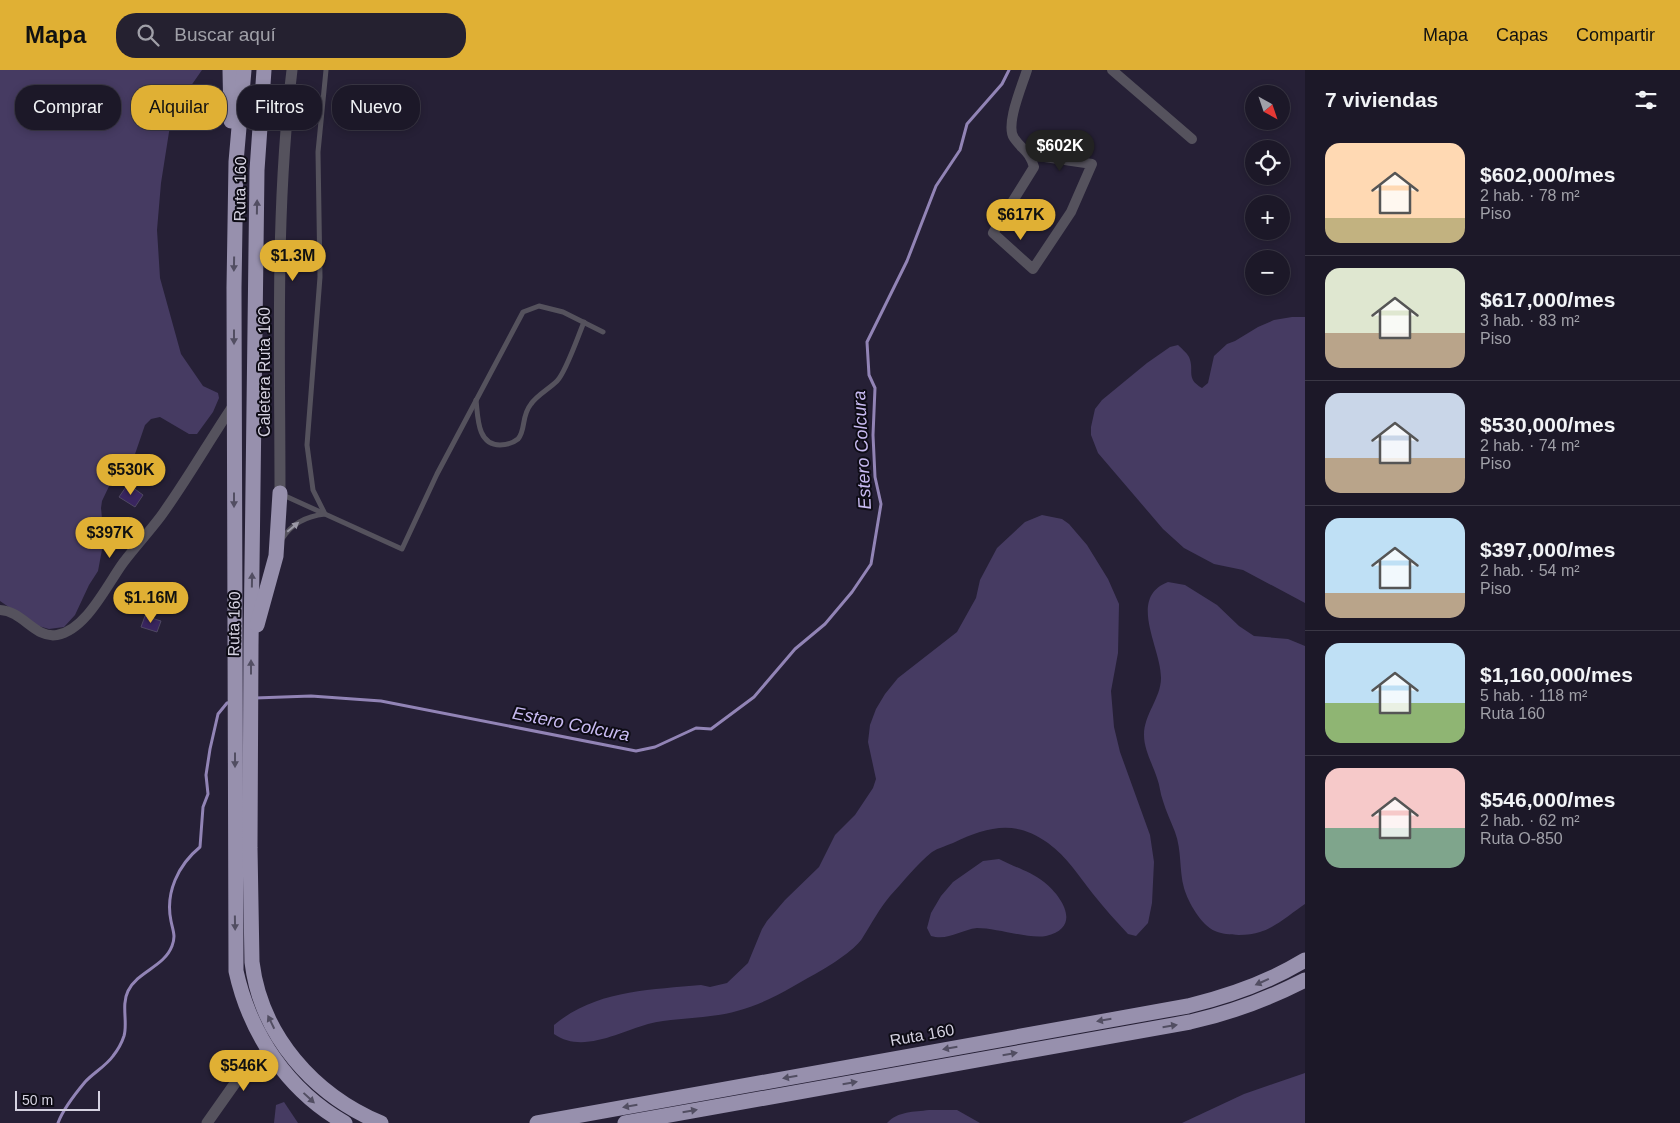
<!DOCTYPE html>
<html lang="es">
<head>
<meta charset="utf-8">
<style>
  :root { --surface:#1c1828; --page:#252130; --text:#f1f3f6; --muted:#a0a0a8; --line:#3a3745; --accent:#e0b034 }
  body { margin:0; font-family:Helvetica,sans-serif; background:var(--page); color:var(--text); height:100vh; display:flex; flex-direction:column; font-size:19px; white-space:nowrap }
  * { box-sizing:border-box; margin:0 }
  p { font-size:16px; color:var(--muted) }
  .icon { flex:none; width:28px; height:28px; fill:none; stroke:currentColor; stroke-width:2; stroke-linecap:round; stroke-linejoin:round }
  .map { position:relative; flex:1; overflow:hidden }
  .side { display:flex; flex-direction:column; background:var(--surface); width:375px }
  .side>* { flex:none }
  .guide { position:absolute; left:15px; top:15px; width:475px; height:45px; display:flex; gap:10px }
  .needle { width:32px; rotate:140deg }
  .fabs { position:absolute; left:1245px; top:15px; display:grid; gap:10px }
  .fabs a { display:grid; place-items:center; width:45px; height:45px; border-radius:50%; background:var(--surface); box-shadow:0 2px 8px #0003,0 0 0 1px var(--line); font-size:25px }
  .scale { position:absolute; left:15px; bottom:12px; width:85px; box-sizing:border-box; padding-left:5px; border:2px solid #d5d2e1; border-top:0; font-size:14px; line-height:18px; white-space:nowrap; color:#d5d2e1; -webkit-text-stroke:4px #0e0c16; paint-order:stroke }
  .price { position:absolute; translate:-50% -42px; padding:0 11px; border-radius:18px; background:var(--accent); color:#111; font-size:16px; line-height:32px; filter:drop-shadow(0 1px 2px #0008) }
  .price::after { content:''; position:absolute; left:50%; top:30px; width:15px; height:11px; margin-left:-8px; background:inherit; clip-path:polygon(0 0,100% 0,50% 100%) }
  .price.current { background:#222; color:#fff }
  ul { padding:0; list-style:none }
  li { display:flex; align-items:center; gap:15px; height:125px; padding:0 20px }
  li+li { border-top:1px solid var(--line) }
  li span { display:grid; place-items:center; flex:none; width:140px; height:100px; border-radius:15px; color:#555 }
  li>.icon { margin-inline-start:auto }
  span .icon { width:60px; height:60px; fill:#fffc; stroke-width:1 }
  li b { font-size:21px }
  h2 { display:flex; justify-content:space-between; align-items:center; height:60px; padding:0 20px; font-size:21px }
  .chip { padding:0 18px; border-radius:20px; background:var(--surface); box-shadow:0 2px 8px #0003,0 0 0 1px var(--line); font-size:18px; line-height:45px }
  .chip.current { background:var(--accent); color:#111 }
  header { display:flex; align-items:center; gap:30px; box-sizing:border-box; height:70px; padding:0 25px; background:var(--accent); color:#111 }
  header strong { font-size:24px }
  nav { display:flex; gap:28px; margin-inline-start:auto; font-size:18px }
  .search { width:350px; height:45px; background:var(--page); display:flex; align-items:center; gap:12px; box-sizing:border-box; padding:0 18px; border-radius:20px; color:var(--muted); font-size:19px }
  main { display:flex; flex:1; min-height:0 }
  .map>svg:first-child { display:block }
</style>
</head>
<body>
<header>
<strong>Mapa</strong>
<div class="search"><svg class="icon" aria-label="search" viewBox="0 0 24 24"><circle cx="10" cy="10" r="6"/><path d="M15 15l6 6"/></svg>Buscar aquí</div>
<nav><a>Mapa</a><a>Capas</a><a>Compartir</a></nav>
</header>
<main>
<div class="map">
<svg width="1305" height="1053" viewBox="0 0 1305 1053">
  <rect width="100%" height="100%" fill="#262036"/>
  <g fill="#463b62">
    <path d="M0 0H202L172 43 161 113 157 160 160 208 181 284 203 316 218 323 219 328 213 342 197 364H189L160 347 151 349 145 355 134 387 112 410 102 431 101 438 104 469 98 501 89 515 75 545 64 557 49 559 35 555 0 531Z"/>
    <path d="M1292 247H1305V533L1243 500 1214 494 1184 478 1163 459 1098 383 1091 365V357L1095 339 1102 330 1147 293 1170 277 1178 275C1181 278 1187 283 1189 287 1195 301 1185 308 1202 318L1208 313 1214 286 1227 274 1235 271 1258 257 1274 250Z"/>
    <path d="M1042 445 1062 449 1069 454 1087 475 1108 509 1119 534 1118 583 1111 621 1114 657 1120 682 1150 765 1154 792 1152 833 1148 853 1136 866 1128 864C1116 851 1104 838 1093 824 1079 806 1067 787 1048 773 1015 749 987 757 953 773 946 776 938 778 932 782 917 794 903 812 890 826 879 839 872 853 863 867 858 877 833 894 822 900 795 915 768 933 737 941 709 949 676 947 648 954 619 962 582 984 554 964V955C596 920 649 920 701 915L710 917 727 913 748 893 762 859 767 851 785 830 819 797 835 765 855 745 873 718 876 709 868 672 870 655 876 639 885 624 898 608 957 562 976 528 980 510 997 478 1025 452Z"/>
    <path d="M1168 512 1185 515 1217 535 1239 556 1254 566 1288 569 1305 576V834C1293 842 1273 859 1260 862 1248 866 1227 866 1215 861 1201 855 1188 832 1184 818 1179 800 1182 781 1175 762 1171 752 1166 741 1163 731 1160 723 1160 716 1157 708 1153 695 1144 680 1144 665 1144 644 1161 628 1161 608 1161 577 1127 528 1168 512Z"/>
    <path d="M999 789C1014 797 1030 801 1044 812 1063 827 1082 858 1046 866 1028 869 997 858 977 858 960 860 948 871 931 866L927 858 931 843 941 826 953 812 983 791Z"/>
    <path d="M1305 1003V1053H1182L1244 1024Z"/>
    <path d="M284 1032 298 1053H274L276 1035Z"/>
    <path d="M929 1040H957L980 1053H887C898 1041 914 1042 929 1040Z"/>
  </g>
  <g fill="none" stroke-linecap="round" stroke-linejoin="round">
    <g stroke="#9284b6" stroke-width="3">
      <path d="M255 628 311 626 381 631 636 681 655 677 696 658 711 659 754 627 795 579 825 554 852 522 871 494 881 434 875 407 873 365 875 318 869 305 867 272 907 191 936 116 960 80 967 54 1002 14 1009 0"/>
      <path d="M58 1053C63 1039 75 1024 85 1012 93 1003 106 996 113 986 117 981 122 972 124 966 128 953 121 935 128 921 138 901 164 897 172 876 176 866 173 861 171 851 165 823 178 795 200 777L203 737 208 724 206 705 210 679 218 644 227 633 232 632"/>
    </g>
  </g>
  <g fill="#39255f" stroke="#4f4862">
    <path d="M128 414 143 425 135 437 119 427Z"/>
    <path d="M145 546 161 551 157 562 141 557Z"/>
  </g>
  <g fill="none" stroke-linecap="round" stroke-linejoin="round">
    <g stroke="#55525d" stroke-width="5">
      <path d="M476 330C478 347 477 375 500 375 506 375 513 373 518 369 526 360 521 346 531 334 537 325 549 319 557 311 566 302 578 266 584 252"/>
      <path d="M283 425 402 479 437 404 523 242 539 236 563 242 603 262"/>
      <path d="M282 469C292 453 307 446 325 444L313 420 307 375 320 207 318 82 326 0"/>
    </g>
    <g stroke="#55525d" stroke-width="10">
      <path d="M1027 0C1022 16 1005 55 1014 68 1023 81 1029 80 1034 97L993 163 1033 199 1071 142 1092 94 1031 85"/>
      <path d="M1112 0 1192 69"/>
      <path d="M0 540C23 541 35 569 57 565 86 560 107 515 123 493 135 477 149 462 161 446 187 410 209 371 234 334"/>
    </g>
    <g stroke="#55525d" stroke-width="11">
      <path d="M280 423C280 282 275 140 292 0"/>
      <path d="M207 1053 238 1009 267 979"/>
    </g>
    <g stroke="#9790ad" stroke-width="15">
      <path d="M230 0 231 51"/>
      <path d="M244 0 236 92 234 218 236 901C250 964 288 1021 345 1053"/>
      <path d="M264 0 257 100 251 576 250 778 252 892C261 966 314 1025 381 1053"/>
      <path d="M257 555 276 486 280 423"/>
      <path d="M537 1053 1188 936C1229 926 1269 912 1305 890"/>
      <path d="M625 1053 1190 952C1231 943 1268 929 1305 910"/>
    </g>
  </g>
  <defs><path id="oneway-solid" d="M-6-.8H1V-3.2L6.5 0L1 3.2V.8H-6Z" transform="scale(1.25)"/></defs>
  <g fill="#524e62">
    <use href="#oneway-solid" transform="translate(257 137) rotate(-89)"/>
    <use href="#oneway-solid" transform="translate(234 194) rotate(91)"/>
    <use href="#oneway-solid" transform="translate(234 267) rotate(90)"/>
    <use href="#oneway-solid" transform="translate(234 430) rotate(90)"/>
    <use href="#oneway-solid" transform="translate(252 510) rotate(-89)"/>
    <use href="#oneway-solid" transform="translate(251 597) rotate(-90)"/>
    <use href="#oneway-solid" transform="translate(235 690) rotate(90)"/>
    <use href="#oneway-solid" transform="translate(235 853) rotate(89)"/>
    <use href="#oneway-solid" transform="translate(1262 912) rotate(156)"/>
    <use href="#oneway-solid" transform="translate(1104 950) rotate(170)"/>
    <use href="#oneway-solid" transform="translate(271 952) rotate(-116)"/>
    <use href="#oneway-solid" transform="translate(1170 956) rotate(-9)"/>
    <use href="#oneway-solid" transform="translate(950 978) rotate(170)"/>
    <use href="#oneway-solid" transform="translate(1010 984) rotate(-10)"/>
    <use href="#oneway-solid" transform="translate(790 1007) rotate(170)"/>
    <use href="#oneway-solid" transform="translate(850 1013) rotate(-10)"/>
    <use href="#oneway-solid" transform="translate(309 1028) rotate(43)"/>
    <use href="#oneway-solid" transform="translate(630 1036) rotate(170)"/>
    <use href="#oneway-solid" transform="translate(690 1041) rotate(-10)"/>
  </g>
  <use fill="#9b98a6" href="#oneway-solid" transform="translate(293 457) rotate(-40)"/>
  <g text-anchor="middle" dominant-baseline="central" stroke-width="4" stroke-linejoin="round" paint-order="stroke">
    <g font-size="16" fill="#d5d2e1" stroke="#0e0c16">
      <text transform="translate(240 119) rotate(-89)">Ruta 160</text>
      <text transform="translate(264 302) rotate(-90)">Caletera Ruta 160</text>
      <text transform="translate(234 554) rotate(-89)">Ruta 160</text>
      <text transform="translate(922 965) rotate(-10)">Ruta 160</text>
    </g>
    <g font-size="18" font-style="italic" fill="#c9bbf2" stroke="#0e0c16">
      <text transform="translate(862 380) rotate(-93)">Estero Colcura</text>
      <text transform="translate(571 654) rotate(11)">Estero Colcura</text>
    </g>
  </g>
</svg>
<div class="fabs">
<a><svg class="needle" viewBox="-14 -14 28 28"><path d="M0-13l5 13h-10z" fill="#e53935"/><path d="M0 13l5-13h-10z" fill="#a0a0a8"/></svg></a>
<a><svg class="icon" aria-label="locate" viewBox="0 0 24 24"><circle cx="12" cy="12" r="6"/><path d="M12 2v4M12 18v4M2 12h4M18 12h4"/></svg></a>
<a>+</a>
<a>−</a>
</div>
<div class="scale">50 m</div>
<b class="price current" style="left:1060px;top:102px">$602K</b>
<b class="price" style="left:1021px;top:171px">$617K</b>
<b class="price" style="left:293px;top:212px">$1.3M</b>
<b class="price" style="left:131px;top:426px">$530K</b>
<b class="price" style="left:110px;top:489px">$397K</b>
<b class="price" style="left:151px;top:554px">$1.16M</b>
<b class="price" style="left:244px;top:1022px">$546K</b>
<div class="guide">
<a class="chip">Comprar</a>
<a class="chip current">Alquilar</a>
<a class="chip">Filtros</a>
<a class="chip">Nuevo</a>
</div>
</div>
<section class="side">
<h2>7 viviendas<svg class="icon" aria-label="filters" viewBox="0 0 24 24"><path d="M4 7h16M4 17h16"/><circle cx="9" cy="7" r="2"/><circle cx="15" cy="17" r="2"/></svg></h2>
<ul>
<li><span style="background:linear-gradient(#ffd9b3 75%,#c2b280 0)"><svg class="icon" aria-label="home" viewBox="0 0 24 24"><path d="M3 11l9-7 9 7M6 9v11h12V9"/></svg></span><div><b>$602,000/mes</b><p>2 hab. · 78 m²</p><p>Piso</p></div></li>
<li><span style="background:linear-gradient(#dfe7d0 65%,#b9a48a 0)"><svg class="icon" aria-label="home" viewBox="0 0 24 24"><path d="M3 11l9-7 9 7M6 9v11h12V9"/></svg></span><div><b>$617,000/mes</b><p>3 hab. · 83 m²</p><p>Piso</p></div></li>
<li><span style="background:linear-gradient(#c9d6e8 65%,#b9a48a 0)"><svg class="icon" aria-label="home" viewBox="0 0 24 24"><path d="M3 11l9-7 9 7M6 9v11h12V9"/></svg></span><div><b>$530,000/mes</b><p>2 hab. · 74 m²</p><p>Piso</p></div></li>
<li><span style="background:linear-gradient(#bfe0f5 75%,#b9a48a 0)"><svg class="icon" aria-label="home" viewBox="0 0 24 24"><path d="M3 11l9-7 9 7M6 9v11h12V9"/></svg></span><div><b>$397,000/mes</b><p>2 hab. · 54 m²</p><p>Piso</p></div></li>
<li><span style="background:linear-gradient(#bfe0f5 60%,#8fb573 0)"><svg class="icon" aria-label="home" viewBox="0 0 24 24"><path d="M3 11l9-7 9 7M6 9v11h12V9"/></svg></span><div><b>$1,160,000/mes</b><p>5 hab. · 118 m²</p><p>Ruta 160</p></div></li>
<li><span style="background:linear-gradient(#f6c9c9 60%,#7fa58c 0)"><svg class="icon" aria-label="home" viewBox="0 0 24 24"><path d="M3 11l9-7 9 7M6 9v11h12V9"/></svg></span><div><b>$546,000/mes</b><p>2 hab. · 62 m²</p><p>Ruta O-850</p></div></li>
</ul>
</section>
</main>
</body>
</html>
